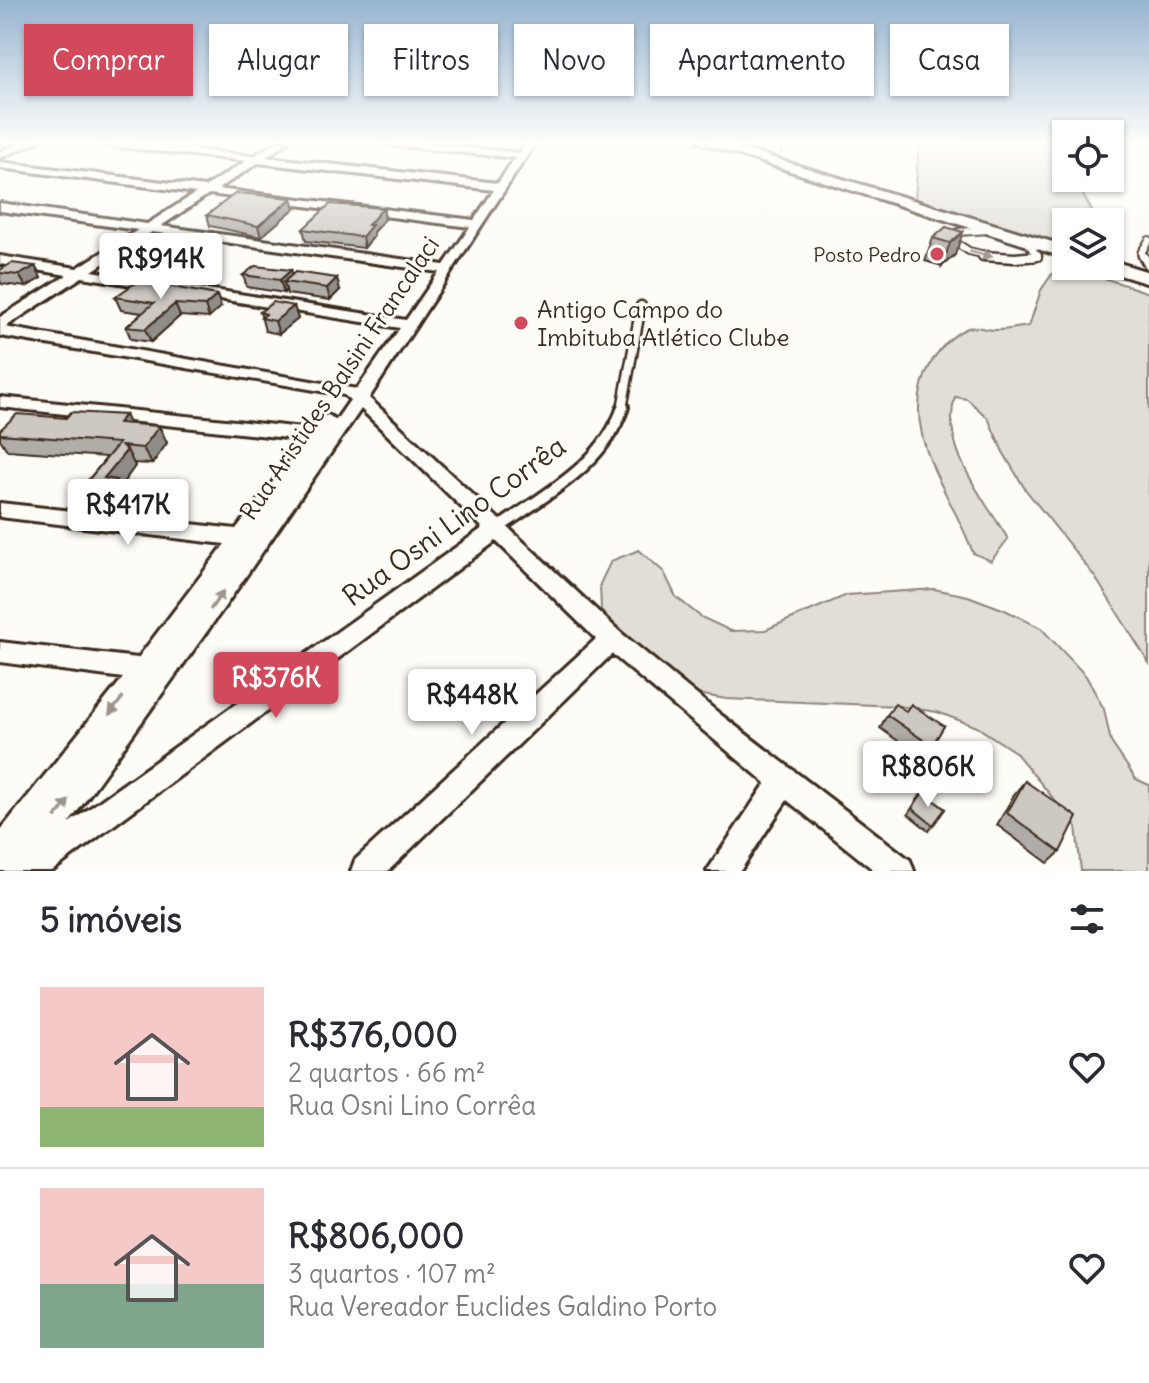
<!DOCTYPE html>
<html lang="pt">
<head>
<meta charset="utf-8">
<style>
  :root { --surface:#fff; --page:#f2f2f3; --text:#2b2b33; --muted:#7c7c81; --line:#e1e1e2; --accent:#d1495b }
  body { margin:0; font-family:Delius,sans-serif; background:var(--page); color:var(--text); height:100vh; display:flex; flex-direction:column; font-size:30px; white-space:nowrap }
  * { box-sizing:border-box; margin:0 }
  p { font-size:26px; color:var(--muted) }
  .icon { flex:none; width:44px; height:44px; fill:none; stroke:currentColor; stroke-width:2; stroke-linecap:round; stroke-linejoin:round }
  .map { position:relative; height:871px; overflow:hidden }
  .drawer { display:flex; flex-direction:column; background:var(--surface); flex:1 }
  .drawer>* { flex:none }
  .top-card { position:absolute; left:24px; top:24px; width:1102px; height:72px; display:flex; gap:16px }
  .controls { position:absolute; left:1052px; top:120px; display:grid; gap:16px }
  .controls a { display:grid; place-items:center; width:72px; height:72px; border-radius:0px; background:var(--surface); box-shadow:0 2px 6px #0004; font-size:40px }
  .price { position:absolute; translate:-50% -68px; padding:0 18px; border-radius:8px; background:#fff; color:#222; font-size:26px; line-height:52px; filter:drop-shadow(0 2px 4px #0008) }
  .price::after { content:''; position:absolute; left:50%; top:48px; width:24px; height:18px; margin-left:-12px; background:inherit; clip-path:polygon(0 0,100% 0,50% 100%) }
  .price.current { background:var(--accent); color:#fff }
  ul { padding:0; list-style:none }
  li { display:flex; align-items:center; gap:24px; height:200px; padding:0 40px }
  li+li { border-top:2px solid var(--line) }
  li span { display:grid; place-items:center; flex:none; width:224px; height:160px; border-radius:0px; color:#555 }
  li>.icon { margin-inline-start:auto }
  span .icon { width:96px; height:96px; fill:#fffc; stroke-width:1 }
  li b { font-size:34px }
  h2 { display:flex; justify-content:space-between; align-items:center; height:96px; padding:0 40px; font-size:34px }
  .pill { padding:0 28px; border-radius:0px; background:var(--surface); box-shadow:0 2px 6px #0004; font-size:28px; line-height:72px }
  .pill.current { background:var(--accent); color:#fff }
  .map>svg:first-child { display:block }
</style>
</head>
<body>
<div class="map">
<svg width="1149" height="871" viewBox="0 0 1149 871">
  <rect width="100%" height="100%" fill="#fdfcf7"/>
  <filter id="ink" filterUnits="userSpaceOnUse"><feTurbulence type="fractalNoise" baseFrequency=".0125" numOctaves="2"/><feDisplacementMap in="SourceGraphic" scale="16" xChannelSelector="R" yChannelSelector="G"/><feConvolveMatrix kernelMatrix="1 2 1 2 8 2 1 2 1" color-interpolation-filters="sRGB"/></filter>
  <g filter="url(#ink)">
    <g fill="#e1ded7" stroke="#8e847a" stroke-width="2">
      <path d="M919 142H1066V178H1086L1080 181 1082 193 1098 222H1066V246L915 199Z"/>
      <path d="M1052 274H1092L1149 293V663L1095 577 1025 489 1003 452 988 418 967 399 955 397C940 448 983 497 1008 539L991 561 973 553C951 491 893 428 932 361 941 347 952 334 968 328 977 325 989 331 998 330 1009 330 1019 327 1029 326L1041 290Z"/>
      <path d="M639 550 664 572 676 597 701 617 731 631 765 630 847 595 934 589 968 596 1005 610 1041 628 1086 676 1104 709 1111 742 1136 779 1149 785V871H1081L1076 826 1015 752 977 727 937 712 899 706 726 699 691 693 620 632 601 610 600 584 611 561Z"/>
    </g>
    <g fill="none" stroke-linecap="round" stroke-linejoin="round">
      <defs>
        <g id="service-far2">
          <path d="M990 230 958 232 950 239 969 251 998 258"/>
          <path d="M1026 240 1038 257 1029 258"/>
          <path d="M1144 258 1141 253 1149 240"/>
        </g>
        <g id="service-far1">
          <path d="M983 256 1015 258 1037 256"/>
          <path d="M1143 256 1149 265"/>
          <path d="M622 409 641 306"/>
        </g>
        <path id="service" d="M497 529C545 494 603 466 623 407"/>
        <g id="minor">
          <path d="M23 142H37L0 158V151Z"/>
          <path d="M96 142H127L254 156 276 142H288L266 157 498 183 515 158 389 145 384 142H417L519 153 526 142H536L369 398 620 632 721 715 910 860 914 871H875L787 800 740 871H707L766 783 612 654 388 871H351L355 860 596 639 496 541 52 871H0V831L123 678 0 662V642L138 658 225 544 0 517V503L236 529 305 440 0 407V397L313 429 322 417 328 415 336 420 350 400 344 395 0 336V317L67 275 0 264V256L77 268 138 230 0 211V203L147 224 196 193 0 168V162L205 187 246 161 101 145ZM258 163 494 190 474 220 218 189ZM209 194 470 227 444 265 161 226ZM152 232 439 272 406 320 92 271ZM82 277 400 328 357 389 5 327ZM361 409 483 528 69 823 223 609Z"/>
        </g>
        <g id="secondary">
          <path d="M0 142H13L0 148Z"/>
          <path d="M698 142H720L1066 246V258Z"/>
          <path d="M1110 260 1149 272V284L1103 270 1100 266H1110Z"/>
        </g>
      </defs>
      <use href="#service-far2" stroke="#3b2a1e" stroke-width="10"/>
      <use href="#service-far1" stroke="#3b2a1e" stroke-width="13"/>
      <use href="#service" stroke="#3b2a1e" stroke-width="16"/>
      <use href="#minor" stroke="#3b2a1e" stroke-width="6"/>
      <use href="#secondary" stroke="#3b2a1e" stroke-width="6"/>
      <path stroke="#3b2a1e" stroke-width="2" stroke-dasharray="4 4" stroke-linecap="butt" d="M781 153 784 142"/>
      <use href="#service-far2" stroke="#fdfcf7" stroke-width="6"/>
      <use href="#service-far1" stroke="#fdfcf7" stroke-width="8"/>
      <use href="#service" stroke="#fdfcf7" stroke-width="10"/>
      <use href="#minor" fill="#fdfcf7" fill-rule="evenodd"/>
      <use href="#secondary" fill="#fdfcf7" fill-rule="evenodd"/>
    </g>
    <g fill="#b0aca7" stroke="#3b2a1e" stroke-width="2">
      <path d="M295 208 261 237 210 226 207 215Z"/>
      <path d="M383 208 385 219 373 232 374 236 364 248 306 241 303 229Z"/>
      <path d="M946 227 955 255 942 266 925 261 933 238Z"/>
      <path d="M35 266 41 278 26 287 2 284 0 281V270Z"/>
      <path d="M291 270 292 274 340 290 330 300 287 294 286 290 284 293 247 287 243 275Z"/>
      <path d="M115 297 221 307 209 318 180 316 151 342 131 339 126 327 142 313 121 310Z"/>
      <path d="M294 306 298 319 279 334 265 331 260 312Z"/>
      <path d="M130 424 159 426 167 443 152 464 133 463 135 466 120 487 125 496 115 509 90 506 80 490 107 457 7 450 0 439V430Z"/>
      <path d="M906 711 944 726 923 759 880 728 887 715Z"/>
      <path d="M1025 781 1060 852 1048 863 997 825 1015 793Z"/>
      <path d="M923 792 945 809 929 831 908 814Z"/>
    </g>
    <g fill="#908c88" stroke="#3b2a1e" stroke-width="2">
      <path d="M292 198 295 208 261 237 258 226Z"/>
      <path d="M383 208 385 219 373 232 374 236 364 248 362 237 368 225Z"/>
      <path d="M963 232 955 255 942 266 950 243Z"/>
      <path d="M35 266 41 278 26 287 19 275Z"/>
      <path d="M291 270 295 282H284L286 290 284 293 280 280Z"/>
      <path d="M337 278 340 290 330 300 327 288Z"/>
      <path d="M217 295 221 307 209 318 205 306Z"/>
      <path d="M175 304 180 316 151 342 145 329Z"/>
      <path d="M294 306 298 319 279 334 275 321Z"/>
      <path d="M125 415 133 431 118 423Z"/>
      <path d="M159 426 167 443 152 464 143 448Z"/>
      <path d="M127 450 135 466 120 487 125 496 115 509 105 492 104 478Z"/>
    </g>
    <g fill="#cdc8c2" stroke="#3b2a1e" stroke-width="2">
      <path d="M236 193 292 198 258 226 207 215Z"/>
      <path d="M330 204 383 208 368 225H372L362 237 303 229Z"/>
      <path d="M946 227 963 232 950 243 933 238Z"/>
      <path d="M12 263 35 266 19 275 0 273V270Z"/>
      <path d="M255 266 291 270 280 280 243 275Z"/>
      <path d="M295 272 337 278 327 288 284 282Z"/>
      <path d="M138 281 217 295 205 306 175 304 145 329 126 327 154 303 115 297Z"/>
      <path d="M273 302 294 306 275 321 261 318 266 314 260 312Z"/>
      <path d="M71 412 125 415 118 423 159 426 143 448 122 446 127 450 104 478 116 480 105 492 80 490 119 443 0 434V430L17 414 66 418Z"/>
      <path d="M895 704 906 711 911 704 944 726 932 746 887 715Z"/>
      <path d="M1025 781 1077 817 1060 852 1007 813Z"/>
      <path d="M923 792 945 809 933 825 912 808Z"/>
    </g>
    <defs><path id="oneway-solid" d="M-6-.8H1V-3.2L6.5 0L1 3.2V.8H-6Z" transform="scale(2)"/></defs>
    <g fill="#9c938a">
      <use href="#oneway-solid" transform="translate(981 254) rotate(15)"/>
      <use href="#oneway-solid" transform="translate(217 600) rotate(-55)"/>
      <use href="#oneway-solid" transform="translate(116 706) rotate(128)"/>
      <use href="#oneway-solid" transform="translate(62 809) rotate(-53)"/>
    </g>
  </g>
  <linearGradient id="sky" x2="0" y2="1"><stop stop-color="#96b4d0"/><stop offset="0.54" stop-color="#fefefb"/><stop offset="1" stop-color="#fefefb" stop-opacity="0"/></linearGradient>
  <rect width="1149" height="264" fill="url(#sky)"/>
  <g fill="#d1495b" stroke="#fdfcf7" stroke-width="3">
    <circle cx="937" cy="254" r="8"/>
    <circle cx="521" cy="323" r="8"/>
  </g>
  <g text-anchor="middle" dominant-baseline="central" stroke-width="6" stroke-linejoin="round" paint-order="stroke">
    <g font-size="20" fill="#3b2a1e" stroke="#fdfcf7" text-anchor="end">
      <text x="921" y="254">Posto Pedro</text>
    </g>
    <g font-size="24" fill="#3b2a1e" stroke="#fdfcf7" text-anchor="start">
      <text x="537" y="309">Antigo Campo do<tspan x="537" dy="28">Imbituba Atlético Clube</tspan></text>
    </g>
    <g font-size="24" fill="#3b2a1e" stroke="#fdfcf7">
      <text transform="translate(339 378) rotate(-56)">Rua Aristides Balsini Francalaci</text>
    </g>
    <g font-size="28" fill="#3b2a1e" stroke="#fdfcf7">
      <text transform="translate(454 521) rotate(-36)">Rua Osni Lino Corrêa</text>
    </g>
  </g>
</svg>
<div class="controls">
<a><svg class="icon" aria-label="locate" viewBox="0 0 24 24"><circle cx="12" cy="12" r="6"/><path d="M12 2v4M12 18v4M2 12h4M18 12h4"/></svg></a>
<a><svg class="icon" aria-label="layers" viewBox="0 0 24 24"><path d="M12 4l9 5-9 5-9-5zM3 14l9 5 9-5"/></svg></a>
</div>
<b class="price" style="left:161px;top:301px">R$914K</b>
<b class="price" style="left:128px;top:547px">R$417K</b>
<b class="price current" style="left:276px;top:720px">R$376K</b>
<b class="price" style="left:472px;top:737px">R$448K</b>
<b class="price" style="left:928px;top:809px">R$806K</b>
<div class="top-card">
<a class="pill current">Comprar</a>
<a class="pill">Alugar</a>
<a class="pill">Filtros</a>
<a class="pill">Novo</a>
<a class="pill">Apartamento</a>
<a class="pill">Casa</a>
</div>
</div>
<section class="drawer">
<h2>5 imóveis<svg class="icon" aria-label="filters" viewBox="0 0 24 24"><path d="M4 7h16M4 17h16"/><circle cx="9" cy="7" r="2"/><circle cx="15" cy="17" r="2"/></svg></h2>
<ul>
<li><span style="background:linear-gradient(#f6c9c9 75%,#8fb573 0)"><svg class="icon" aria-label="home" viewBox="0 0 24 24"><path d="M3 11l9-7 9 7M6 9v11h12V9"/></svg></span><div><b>R$376,000</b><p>2 quartos · 66 m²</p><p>Rua Osni Lino Corrêa</p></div><svg class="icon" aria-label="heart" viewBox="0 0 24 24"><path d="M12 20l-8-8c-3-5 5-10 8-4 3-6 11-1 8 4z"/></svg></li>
<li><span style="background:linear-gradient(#f6c9c9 60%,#7fa58c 0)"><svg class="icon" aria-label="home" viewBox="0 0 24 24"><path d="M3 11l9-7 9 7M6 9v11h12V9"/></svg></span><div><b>R$806,000</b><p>3 quartos · 107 m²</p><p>Rua Vereador Euclides Galdino Porto</p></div><svg class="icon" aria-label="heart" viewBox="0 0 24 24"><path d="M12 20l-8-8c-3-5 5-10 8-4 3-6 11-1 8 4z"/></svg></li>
</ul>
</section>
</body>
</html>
